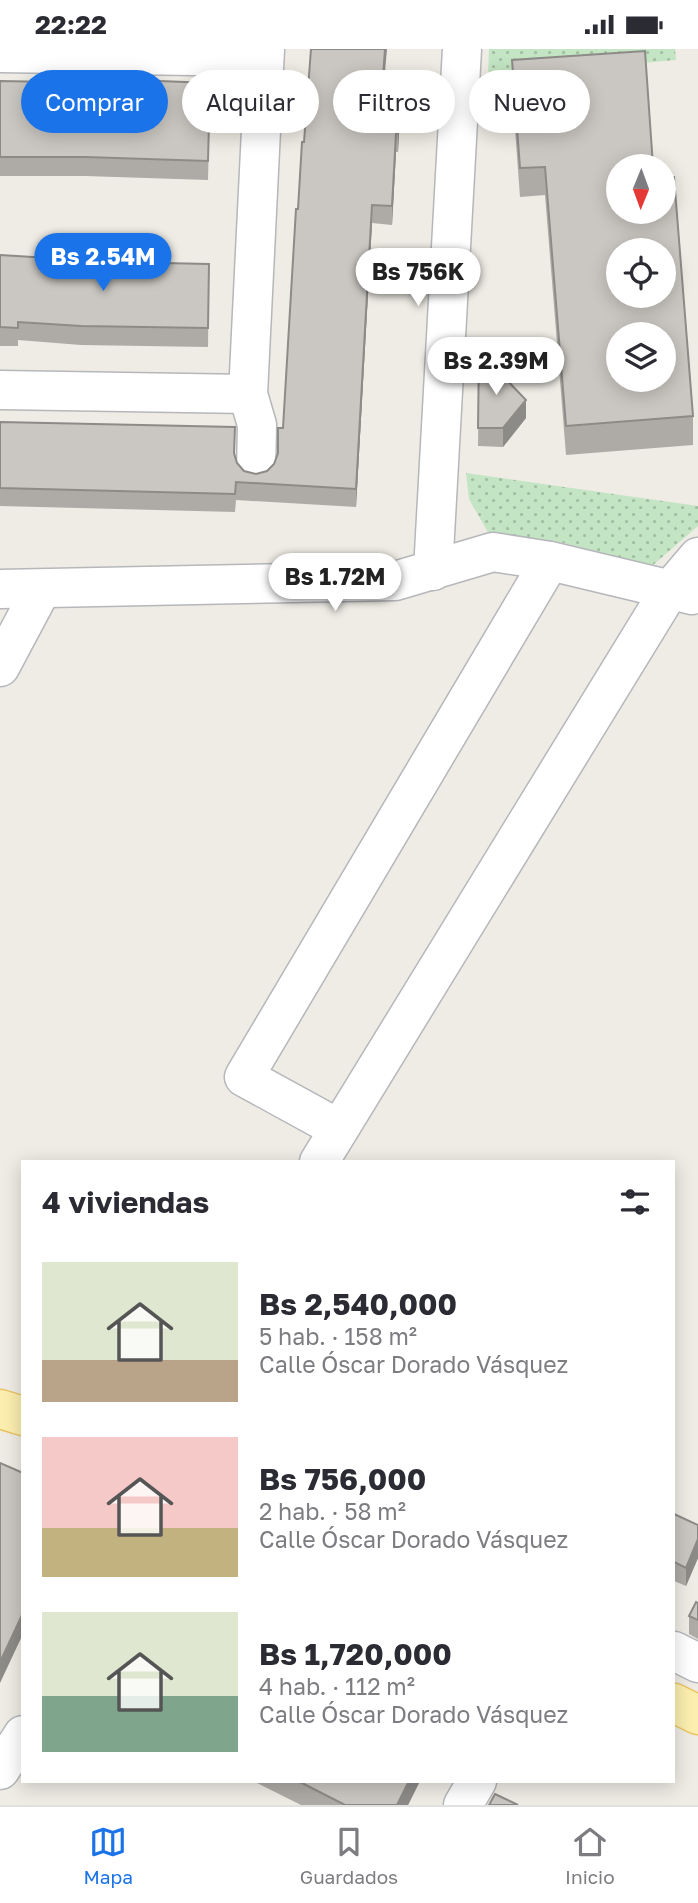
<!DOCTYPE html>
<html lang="es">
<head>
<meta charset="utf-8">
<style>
  :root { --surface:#fff; --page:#f7f7f7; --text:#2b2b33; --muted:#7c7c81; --line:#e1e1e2; --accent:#1a73e8 }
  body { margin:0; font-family:"Golos Text",sans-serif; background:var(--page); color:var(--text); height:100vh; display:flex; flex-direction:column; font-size:26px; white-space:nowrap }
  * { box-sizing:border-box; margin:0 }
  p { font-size:23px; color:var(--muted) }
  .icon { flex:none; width:38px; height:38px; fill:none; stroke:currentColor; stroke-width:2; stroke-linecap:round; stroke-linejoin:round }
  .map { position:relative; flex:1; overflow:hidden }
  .sheet { position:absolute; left:21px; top:1111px; width:654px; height:623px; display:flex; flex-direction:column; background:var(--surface); border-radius:0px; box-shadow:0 4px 18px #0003 }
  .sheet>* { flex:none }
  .hud { position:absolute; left:21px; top:21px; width:656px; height:63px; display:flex; gap:14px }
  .needle { width:46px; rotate:181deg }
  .buttons { position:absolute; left:606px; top:105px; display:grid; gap:14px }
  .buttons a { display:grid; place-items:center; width:70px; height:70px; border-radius:50%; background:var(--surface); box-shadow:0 4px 18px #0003; font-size:35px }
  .price { position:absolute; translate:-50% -60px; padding:0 16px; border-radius:24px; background:#fff; color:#222; font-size:23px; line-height:46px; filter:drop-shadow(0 2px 4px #0008) }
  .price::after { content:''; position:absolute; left:50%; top:42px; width:21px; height:16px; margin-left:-10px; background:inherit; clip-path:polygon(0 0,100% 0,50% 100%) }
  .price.current { background:var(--accent); color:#fff }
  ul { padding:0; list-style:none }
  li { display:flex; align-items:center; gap:21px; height:175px; padding:0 21px }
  li span { display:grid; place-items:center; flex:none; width:196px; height:140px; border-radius:0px; color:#555 }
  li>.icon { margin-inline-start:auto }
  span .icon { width:84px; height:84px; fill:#fffc; stroke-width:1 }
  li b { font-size:30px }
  h2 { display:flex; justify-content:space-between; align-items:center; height:84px; padding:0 21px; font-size:30px }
  .chip { padding:0 24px; border-radius:32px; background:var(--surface); box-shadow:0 4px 18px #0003; font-size:24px; line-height:63px }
  .chip.current { background:var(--accent); color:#fff }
  .status { display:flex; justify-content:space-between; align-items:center; height:49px; padding:0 35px; background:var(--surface); direction:ltr }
  .status svg { height:19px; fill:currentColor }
  .dock { display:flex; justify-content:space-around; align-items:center; height:98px; border-top:2px solid var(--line); background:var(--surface); font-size:19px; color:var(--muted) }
  .dock a { display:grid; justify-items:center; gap:4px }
  .dock .current { color:var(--accent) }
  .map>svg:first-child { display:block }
</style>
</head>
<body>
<div class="status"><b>22:22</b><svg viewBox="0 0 49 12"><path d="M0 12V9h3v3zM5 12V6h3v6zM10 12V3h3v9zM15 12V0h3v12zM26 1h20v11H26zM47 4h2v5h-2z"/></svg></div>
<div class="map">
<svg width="698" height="1756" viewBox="0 0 698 1756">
  <defs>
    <pattern id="grass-dots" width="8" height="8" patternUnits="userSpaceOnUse" patternTransform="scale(1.75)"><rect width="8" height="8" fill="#c3e5c3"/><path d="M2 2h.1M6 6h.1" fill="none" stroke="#a2bda2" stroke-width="1.8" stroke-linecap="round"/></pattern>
  </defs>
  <rect width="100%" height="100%" fill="#efece5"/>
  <g fill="url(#grass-dots)">
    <path d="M489 0H675L676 11 488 28Z"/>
    <path d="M466 424 698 457V477L652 517 556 492 489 485 469 450Z"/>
  </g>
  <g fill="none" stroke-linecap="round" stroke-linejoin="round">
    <defs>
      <g id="minor">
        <path d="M0 4 264 8"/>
        <path d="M0 341 248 345"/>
        <path d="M256 422 257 376 248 345 265 0"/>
        <path d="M433 522 462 0"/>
        <path d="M0 540 395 532 493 503 550 512 692 546"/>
        <path d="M0 618 41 541"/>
        <path d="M339 1080 244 1028 550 512"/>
        <path d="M319 1113 669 542 698 508"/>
        <path d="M674 1602 698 1614"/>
        <path d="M0 1721 23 1686"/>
        <path d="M463 1756 477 1732"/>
      </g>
      <g id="major">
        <path d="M0 1360 23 1367"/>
        <path d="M674 1654 698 1666"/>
      </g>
    </defs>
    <use href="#minor" stroke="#b5b7bb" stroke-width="41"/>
    <use href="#major" stroke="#ebc462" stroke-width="41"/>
    <use href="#minor" stroke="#fff" stroke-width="38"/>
    <use href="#major" stroke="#fbeeae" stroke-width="38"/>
  </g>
  <g fill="#aeaba7">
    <path d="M512 11 618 117 693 367V396L566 406 545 146 520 148 512 40Z"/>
    <path d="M385 27 401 47 398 103H396L392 176 372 174 356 458 236 451 235 463 0 457V373L235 405 237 414 244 422 256 425 267 422 274 415 283 379 298 160 304 93Z"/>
    <path d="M0 32 210 52 208 131 85 127H0Z"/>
    <path d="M0 206 115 213 209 215 208 298 81 296 18 291V297H0Z"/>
    <path d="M479 302 526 369 503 398 478 397Z"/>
    <path d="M674 1465 698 1476V1509L686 1537 674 1532Z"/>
    <path d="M698 1554V1590L689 1585V1567Z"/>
    <path d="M253 1732H420L408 1756H301Z"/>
  </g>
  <g fill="#8d8b88">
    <path d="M385 0H387L383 46V27Z"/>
    <path d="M401 28V47L398 103V84Z"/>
    <path d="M396 84V103L392 176V157Z"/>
    <path d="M372 156V174L356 458V440Z"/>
    <path d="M526 351V369L503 398V379Z"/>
    <path d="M698 1490V1509L686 1537V1519Z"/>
    <path d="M23 1564V1585L0 1634V1613Z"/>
    <path d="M409 1732H420L408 1756H397Z"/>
  </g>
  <g fill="#cac7c2" stroke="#8d8b88" stroke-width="2" fill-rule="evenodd">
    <path d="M311 0H385L383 27 401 28 398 84H396L392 157 372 156 356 440 236 433 235 445 0 439V373L235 378 234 404 237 414 244 422 256 425 267 422 274 415 278 404V379H283L296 160H298L302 93H304Z"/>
    <path d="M645 2 653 117H618V163H663V129L674 128 693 367 566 377 545 118 520 119 512 11ZM618 201H663V247H618ZM618 285H663V331H618Z"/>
    <path d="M108 30 210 34 208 112 85 108H0V32L108 34Z"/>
    <path d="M0 206 115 213 209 215 208 279 81 277 18 273V279L0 278Z"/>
    <path d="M479 302 526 351 503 379H478Z"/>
    <path d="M0 1414 23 1424V1564L0 1613Z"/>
    <path d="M674 1465 698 1476V1490L686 1519 674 1513Z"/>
    <path d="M696 1553 698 1554V1571L689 1567Z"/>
    <path d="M298 1732H409L397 1756H345Z"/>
    <path d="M495 1745 518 1756H489Z"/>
  </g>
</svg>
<div class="buttons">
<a><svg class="needle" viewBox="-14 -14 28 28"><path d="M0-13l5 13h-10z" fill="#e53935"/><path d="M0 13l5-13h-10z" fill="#7c7c81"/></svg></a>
<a><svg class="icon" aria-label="locate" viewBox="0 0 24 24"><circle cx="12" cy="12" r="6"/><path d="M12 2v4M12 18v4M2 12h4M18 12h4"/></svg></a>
<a><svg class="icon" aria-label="layers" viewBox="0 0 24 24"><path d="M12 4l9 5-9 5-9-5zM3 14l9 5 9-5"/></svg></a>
</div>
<b class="price current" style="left:103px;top:244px">Bs 2.54M</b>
<b class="price" style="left:418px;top:259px">Bs 756K</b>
<b class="price" style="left:496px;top:348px">Bs 2.39M</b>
<b class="price" style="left:335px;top:564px">Bs 1.72M</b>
<div class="hud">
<a class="chip current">Comprar</a>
<a class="chip">Alquilar</a>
<a class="chip">Filtros</a>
<a class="chip">Nuevo</a>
</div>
<section class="sheet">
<h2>4 viviendas<svg class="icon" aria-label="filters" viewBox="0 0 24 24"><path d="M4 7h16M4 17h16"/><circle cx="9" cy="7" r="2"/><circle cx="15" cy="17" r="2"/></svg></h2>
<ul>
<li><span style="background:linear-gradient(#dfe7d0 70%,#b9a48a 0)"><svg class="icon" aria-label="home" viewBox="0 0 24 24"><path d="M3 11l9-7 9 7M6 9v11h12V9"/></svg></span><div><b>Bs 2,540,000</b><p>5 hab. · 158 m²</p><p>Calle Óscar Dorado Vásquez</p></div></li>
<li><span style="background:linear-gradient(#f6c9c9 65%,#c2b280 0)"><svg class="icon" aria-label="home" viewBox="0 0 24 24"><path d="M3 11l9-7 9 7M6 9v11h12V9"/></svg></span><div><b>Bs 756,000</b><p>2 hab. · 58 m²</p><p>Calle Óscar Dorado Vásquez</p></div></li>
<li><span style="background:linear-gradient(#dfe7d0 60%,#7fa58c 0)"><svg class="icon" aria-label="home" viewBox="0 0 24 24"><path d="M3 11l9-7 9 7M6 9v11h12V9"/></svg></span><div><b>Bs 1,720,000</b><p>4 hab. · 112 m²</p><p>Calle Óscar Dorado Vásquez</p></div></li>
</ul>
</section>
</div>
<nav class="dock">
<a class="current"><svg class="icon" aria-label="map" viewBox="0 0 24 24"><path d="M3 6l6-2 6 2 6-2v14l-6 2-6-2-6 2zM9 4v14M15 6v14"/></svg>Mapa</a>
<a><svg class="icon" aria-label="saved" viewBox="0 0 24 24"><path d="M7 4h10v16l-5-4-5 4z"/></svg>Guardados</a>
<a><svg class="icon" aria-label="home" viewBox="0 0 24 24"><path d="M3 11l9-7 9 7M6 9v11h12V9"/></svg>Inicio</a>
</nav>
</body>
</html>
